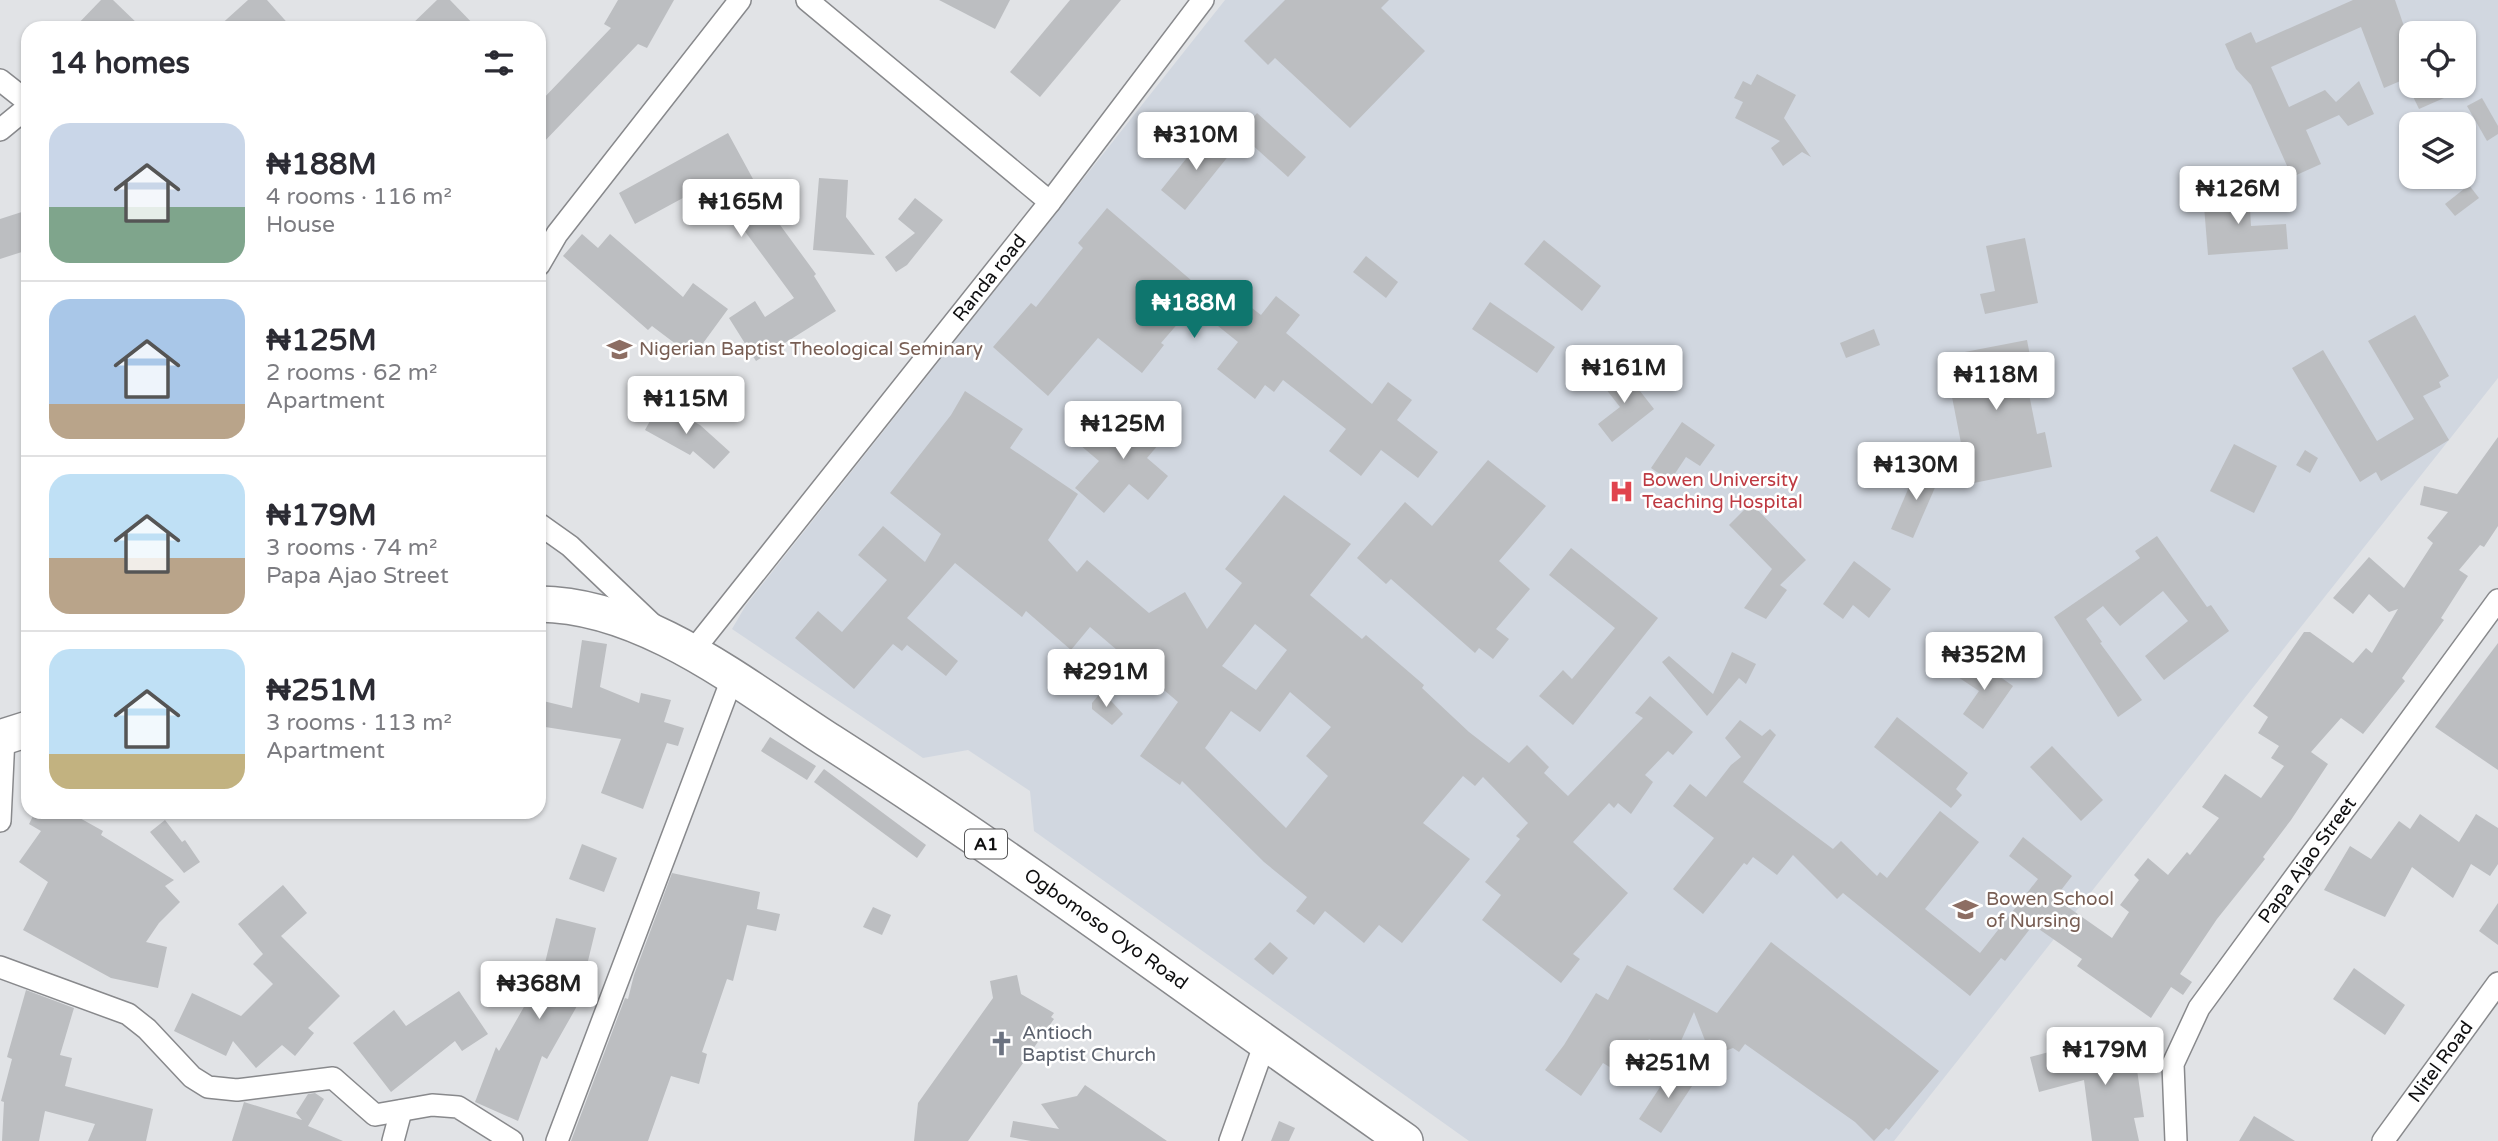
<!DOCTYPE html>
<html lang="en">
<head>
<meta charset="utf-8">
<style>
  :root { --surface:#fff; --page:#f7f7f7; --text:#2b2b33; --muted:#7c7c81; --line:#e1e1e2; --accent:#0f766e }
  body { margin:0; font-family:"Varela Round",sans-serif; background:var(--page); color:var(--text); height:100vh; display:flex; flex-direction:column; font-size:26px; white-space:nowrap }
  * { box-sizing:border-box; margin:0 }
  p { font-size:23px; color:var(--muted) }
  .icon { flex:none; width:38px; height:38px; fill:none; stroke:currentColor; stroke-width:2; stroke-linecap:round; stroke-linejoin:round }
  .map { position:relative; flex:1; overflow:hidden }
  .drawer { position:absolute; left:21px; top:21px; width:525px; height:798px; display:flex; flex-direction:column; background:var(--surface); border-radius:21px; box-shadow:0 2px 5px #0004 }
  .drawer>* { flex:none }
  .controls { position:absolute; left:2399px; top:21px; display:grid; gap:14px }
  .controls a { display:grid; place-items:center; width:77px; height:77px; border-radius:14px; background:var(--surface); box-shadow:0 2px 5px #0004; font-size:35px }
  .price { position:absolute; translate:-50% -60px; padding:0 16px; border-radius:7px; background:#fff; color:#222; font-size:23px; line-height:46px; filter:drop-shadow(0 2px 4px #0008) }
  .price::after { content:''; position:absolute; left:50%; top:42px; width:21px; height:16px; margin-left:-10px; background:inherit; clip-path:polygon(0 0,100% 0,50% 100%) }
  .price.selected { background:var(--accent); color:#fff }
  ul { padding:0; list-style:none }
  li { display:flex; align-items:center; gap:21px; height:175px; padding:0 28px }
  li+li { border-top:2px solid var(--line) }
  li span { display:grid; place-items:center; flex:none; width:196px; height:140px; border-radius:21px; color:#555 }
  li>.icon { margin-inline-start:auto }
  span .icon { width:84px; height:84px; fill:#fffc; stroke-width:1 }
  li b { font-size:30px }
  h2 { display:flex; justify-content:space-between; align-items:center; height:84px; padding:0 28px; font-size:30px }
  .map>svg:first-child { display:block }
</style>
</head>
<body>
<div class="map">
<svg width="2498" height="1141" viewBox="0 0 2498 1141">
  <rect width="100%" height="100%" fill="#e1e3e6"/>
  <path fill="#d1d7e0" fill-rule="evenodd" d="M1225 0H2498V378L1894 1141H1469L1034 831 1030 791 968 750 923 758 732 629 746 605ZM2412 33H2464V86H2412ZM2412 124H2464V177H2412Z"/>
  <g fill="#bcbec1" fill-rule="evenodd">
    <path d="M101 0H113L142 28H74Z"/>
    <path d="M248 0H267L292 28H217Z"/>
    <path d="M437 0H450L477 28H408Z"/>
    <path d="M618 0H674L647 48 638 44 539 147V103L611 28 604 24Z"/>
    <path d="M939 0H1010L995 29Z"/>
    <path d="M1070 0H1121L1040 97 1010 72Z"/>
    <path d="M1285 0H1389L1381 8 1425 51 1350 128 1275 58 1268 65 1244 41Z"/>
    <path d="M2353 0H2395L2408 38 2401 40 2412 64V76L2384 88 2361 27 2271 67 2289 107 2325 90 2336 102 2359 81 2374 114 2348 126 2339 115 2306 130 2321 164 2292 177 2251 85 2236 69 2225 44 2251 32 2256 43Z"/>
    <path d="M1757 74 1796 95 1784 118 1811 157 1802 152 1783 166 1771 148 1780 141 1735 118 1743 102 1734 98 1743 81 1751 85Z"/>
    <path d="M2408 86H2438L2444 98 2419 109Z"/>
    <path d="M2482 98 2498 126V134L2487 141 2467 106Z"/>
    <path d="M1257 113 1306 157 1288 177 1239 133Z"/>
    <path d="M728 133 772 214 816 274 814 276 836 311 756 361 729 318 755 301 765 317 794 298 741 226 716 180 635 224 619 193Z"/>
    <path d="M1206 134 1230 154 1185 210 1161 190Z"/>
    <path d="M819 178 848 180 846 217 875 255 813 250Z"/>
    <path d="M2469 185 2479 198 2455 216 2445 204Z"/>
    <path d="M2249 191 2251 226 2286 224 2288 249 2208 255 2203 194Z"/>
    <path d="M915 198 943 220 907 265 896 272 885 257 915 233 898 219Z"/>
    <path d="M1107 208 1220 305 1230 291 1261 315 1276 296 1300 315 1286 333 1372 404 1388 382 1412 400 1397 420 1438 452 1418 478 1381 450 1361 476 1329 451 1346 429 1283 380 1274 392 1265 385 1255 399 1217 369 1238 342 1193 306 1161 343 1164 345 1142 373 1098 338 1048 396 993 347 1031 303 1036 307 1083 248 1078 243Z"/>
    <path d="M28 210V250L0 259V219Z"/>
    <path d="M582 234 598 248 610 234 683 297 693 283 728 309 693 357 652 326 648 330 563 256Z"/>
    <path d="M2025 238 2038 303 1985 314 1980 294 1995 291 1986 246Z"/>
    <path d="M1544 240 1601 286 1582 311 1524 264Z"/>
    <path d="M1366 256 1398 282 1386 298 1353 272Z"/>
    <path d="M1490 302 1555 347 1537 373 1472 329Z"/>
    <path d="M2415 315 2449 376 2439 382 2441 387 2423 396 2449 440 2381 481 2376 472 2360 482 2292 368 2323 350 2377 441 2414 419 2368 341Z"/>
    <path d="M1874 329 1880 345 1846 358 1840 343Z"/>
    <path d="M2027 340 2034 377 2026 379 2037 434 2045 432 2052 467 1969 484 1944 356Z"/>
    <path d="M1622 368 1654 409 1612 442 1598 424 1620 407 1602 384Z"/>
    <path d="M965 391 1023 429 1010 448 1078 494 1048 540 1077 572 1087 560 1149 613 1185 592 1207 629 1242 583 1225 569 1284 495 1351 544 1310 595 1362 639 1366 635 1424 685 1422 688 1469 732 1509 763 1527 745 1549 767 1544 773 1568 796 1643 718 1635 713 1650 696 1693 732 1673 755 1668 751 1645 775 1653 782 1631 814 1618 803 1614 808 1609 803 1573 842 1628 893 1573 954 1580 959 1561 983 1482 920 1501 895 1485 882 1520 839 1516 836 1528 823 1483 777 1475 786 1463 776 1423 823 1470 859 1402 943 1379 925 1364 943 1325 911 1314 925 1296 911 1307 897 1264 862 1182 781 1180 785 1140 756 1178 702 1090 627 1071 650 1026 611 1022 617 955 563 907 618 958 661 946 676 907 645 902 651 893 644 854 689 795 638 818 611 842 632 887 580 858 555 883 526 925 562 941 534 890 493 951 415ZM1255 624 1287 650 1256 690 1222 666ZM1290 692 1331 727 1306 756 1328 776 1286 828 1205 748 1231 711 1260 732Z"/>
    <path d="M660 403 700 425 730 452 714 469 693 451 690 455 645 430Z"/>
    <path d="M1142 407 1170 431 1147 458 1168 476 1148 500 1129 484 1104 513 1075 488 1099 461 1080 445 1100 422 1117 437Z"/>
    <path d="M1682 422 1715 445 1700 466 1686 457 1670 481 1651 468Z"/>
    <path d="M2498 437V526L2484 547 2480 545 2459 570 2468 576 2441 618 2444 620 2402 678 2405 681 2363 734 2341 718 2311 752 2328 764 2291 820 2263 857 2265 859 2217 919 2180 974 2192 982 2183 995 2171 987 2151 1018 2077 966 2082 959 2033 925 2005 961 2001 958 1970 996 1843 893 1837 899 1793 855 1777 875 1753 857 1747 865 1744 863 1703 914 1673 889 1714 838 1673 806 1690 784 1706 797 1731 765 1741 757 1725 738 1740 720 1762 736 1770 729 1776 735 1743 782 1833 849 1841 841 1877 876 1880 872 1887 878 1940 811 1979 842 1925 909 1980 953 2038 879 2009 856 2023 837 2072 876 2055 898 2112 938 2129 912 2120 905 2139 880 2134 875 2148 858 2168 875 2187 852 2190 855 2219 818 2202 807 2225 774 2261 798 2284 766 2271 758 2279 746 2258 733 2268 717 2253 706 2304 632H2310L2353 663 2366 648 2372 653 2398 609 2389 612 2369 594 2353 614 2333 598 2369 557 2404 588 2433 543 2427 538 2448 512 2420 505 2424 486 2457 494Z"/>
    <path d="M2234 444 2277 466 2254 513 2210 491Z"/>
    <path d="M2305 450 2318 458 2310 473 2296 465Z"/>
    <path d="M1488 460 1546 506 1499 561 1530 589 1496 629 1509 639 1493 659 1479 648 1475 653 1391 579 1386 584 1357 558 1405 502 1432 526Z"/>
    <path d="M1918 466 1940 476 1913 538 1891 529Z"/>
    <path d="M1751 503 1806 560 1780 585 1787 590 1766 619 1744 608 1772 569 1729 525Z"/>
    <path d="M2157 536 2207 607 2211 605 2229 631 2164 680 2145 656 2188 621 2163 591 2120 626 2103 606 2086 619 2102 642 2100 643 2142 700 2118 717 2054 617 2140 558 2135 551Z"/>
    <path d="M1571 548 1658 618 1573 725 1539 696 1563 670 1572 679 1615 628 1549 575Z"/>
    <path d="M1854 561 1891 589 1869 618 1853 605 1843 619 1823 604Z"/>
    <path d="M582 640 607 644 600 687 639 703 641 693 671 700 664 722 684 728 678 746 667 743 643 809 601 793 621 739 539 726V700L572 708Z"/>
    <path d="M2498 643V770L2435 727Z"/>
    <path d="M1732 652 1756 664 1746 684 1739 678 1707 716 1662 662 1669 656 1713 694Z"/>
    <path d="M1972 657 2013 686 1983 729 1963 714 1979 691 1958 677Z"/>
    <path d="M1102 691 1123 714 1112 725 1092 709V703Z"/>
    <path d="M1897 717 1968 773 1956 789 1962 795 1951 808 1874 747Z"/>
    <path d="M770 737 816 766 807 780 761 751Z"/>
    <path d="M2052 746 2103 800 2081 821 2030 767Z"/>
    <path d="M824 769 926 845 917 858 814 782Z"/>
    <path d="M35 812H69L103 831 101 835 174 880 165 886 180 902 159 923 146 942 167 947 158 988 111 978 23 930 48 882 19 862 41 831 29 824Z"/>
    <path d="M2420 814 2459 842 2476 814 2498 828V864L2490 876 2471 864 2453 898 2412 867 2385 917 2324 890 2350 846 2371 859 2399 821 2410 829Z"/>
    <path d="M165 820 182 842 185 840 200 862 184 873 150 832Z"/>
    <path d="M582 844 617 858 604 892 569 879Z"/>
    <path d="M672 873 760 892 757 909 780 914 776 931 747 925 733 981 727 979 702 1052 707 1054 699 1084 671 1076 648 1141H571L625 998 628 999 634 975Z"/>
    <path d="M283 885 307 913 281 936 340 996 308 1028 314 1033 295 1056 282 1045 256 1068 233 1041 226 1056 174 1031 192 993 241 1016 273 984 253 964 263 954 238 924Z"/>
    <path d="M2498 903V945L2479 931Z"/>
    <path d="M873 907 891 915 882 935 863 927Z"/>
    <path d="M556 918 596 928 577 1006 547 1059 542 1056 518 1121 475 1102 496 1047 499 1051 542 975Z"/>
    <path d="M1270 942 1288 958 1273 975 1254 959Z"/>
    <path d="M1771 942 1939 1071 1889 1130 1886 1128 1874 1141 1855 1122 1745 1044 1739 1052 1733 1048 1711 1056 1694 1012 1676 1052 1649 1039 1626 1077 1603 1063 1581 1096 1545 1070 1564 1045 1596 993 1608 1000 1627 965 1717 1013Z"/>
    <path d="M2354 968 2405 1005 2385 1035 2333 999Z"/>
    <path d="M1017 975 1021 994 1054 1013 1051 1017 1054 1019 968 1141H914L918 1103 993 998 990 981Z"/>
    <path d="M26 990 74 1008 60 1055 72 1058 65 1086 153 1109 146 1141H88L95 1124 45 1111 39 1141H2L4 1102 1 1101 12 1059 7 1057Z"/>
    <path d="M459 991 488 1034 462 1051 455 1041 391 1092 353 1043 394 1010 406 1026Z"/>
    <path d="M2162 1041 2158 1073 2137 1070 2144 1117 2134 1118 2139 1141H2092L2084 1080 2039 1092 2030 1057 2049 1052 2052 1064Z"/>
    <path d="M1674 1066 1696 1080 1661 1133 1639 1119Z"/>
    <path d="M1085 1085 1167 1141H1031L1010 1137 1013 1121 1059 1129 1041 1104 1077 1096Z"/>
    <path d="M315 1093 324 1099 308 1126 343 1141H232L244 1102 302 1120 296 1113 308 1094Z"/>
    <path d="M2254 1116 2295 1141H2239Z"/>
    <path d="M1279 1121 1295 1128 1289 1141H1271Z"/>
  </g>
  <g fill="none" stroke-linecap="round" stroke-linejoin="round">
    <defs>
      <g id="minor">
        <path d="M807 0 1050 202"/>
        <path d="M0 80 28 102"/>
        <path d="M0 130 28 107"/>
        <path d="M539 265 557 234 740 0"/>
        <path d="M539 524 570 546 652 624"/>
        <path id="s1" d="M692 652 1050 202 1203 0"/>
        <path d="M0 821 4 737"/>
        <path d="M0 967 128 1014 147 1029 192 1077 208 1087 237 1090 333 1078 375 1115 432 1105 458 1107 512 1141"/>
        <path d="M393 1141 401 1111"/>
        <path d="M557 1141 732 679"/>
        <path d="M1230 1141 1265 1043"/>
        <path id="s2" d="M2176 1141 2173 1064 2199 1008 2498 600"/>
        <path id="s3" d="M2383 1141 2498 983"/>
      </g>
      <g id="trunk">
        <path id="s4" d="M539 604C646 605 745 687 831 742 1028 868 1214 1008 1405 1141"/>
        <path d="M0 738 28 729"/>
      </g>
    </defs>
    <use href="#minor" stroke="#88898c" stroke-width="24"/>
    <use href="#trunk" stroke="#88898c" stroke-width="38"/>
    <use href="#minor" stroke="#fff" stroke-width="21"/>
    <use href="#trunk" stroke="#fff" stroke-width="35"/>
  </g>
  <defs>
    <symbol id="school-bare" viewBox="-9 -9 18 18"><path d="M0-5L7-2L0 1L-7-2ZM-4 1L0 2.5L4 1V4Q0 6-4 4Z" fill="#8d6e63" stroke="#fff" stroke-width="2.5" paint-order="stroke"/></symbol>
    <symbol id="hospital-bare" viewBox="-9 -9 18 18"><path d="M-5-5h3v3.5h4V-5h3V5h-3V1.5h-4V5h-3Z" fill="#e0444e" stroke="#fff" stroke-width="2.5" paint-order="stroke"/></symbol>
    <symbol id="church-bare" viewBox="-9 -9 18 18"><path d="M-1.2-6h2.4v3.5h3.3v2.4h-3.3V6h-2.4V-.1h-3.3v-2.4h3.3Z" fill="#6b7280" stroke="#fff" stroke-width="2.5" paint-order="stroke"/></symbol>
  </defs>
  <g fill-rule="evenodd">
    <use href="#school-bare" x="602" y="332" width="35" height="35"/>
    <use href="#hospital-bare" x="1604" y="474" width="35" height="35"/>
    <use href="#school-bare" x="1948" y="892" width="35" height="35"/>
    <use href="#church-bare" x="984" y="1026" width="35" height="35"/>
  </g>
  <g text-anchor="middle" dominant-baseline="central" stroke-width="5" stroke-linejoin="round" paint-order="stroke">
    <rect fill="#fff" stroke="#575758" stroke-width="2" x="965" y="829.5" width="42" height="29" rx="5"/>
    <g font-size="18" font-weight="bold" fill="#0f0f10">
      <text x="986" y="844">A1</text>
    </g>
    <g font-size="19" fill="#0f0f10" stroke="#fff">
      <text stroke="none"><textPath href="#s1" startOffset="478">Randa road</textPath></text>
      <text stroke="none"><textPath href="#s2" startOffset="322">Papa Ajao Street</textPath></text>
      <text stroke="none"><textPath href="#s4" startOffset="660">Ogbomoso Oyo Road</textPath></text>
      <text stroke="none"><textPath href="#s3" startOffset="98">Nitel Road</textPath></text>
    </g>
    <g font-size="19" fill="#785e54" stroke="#fff" text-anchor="start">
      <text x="639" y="349">Nigerian Baptist Theological Seminary</text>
      <text x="1986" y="899">Bowen School<tspan x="1986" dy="22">of Nursing</tspan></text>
    </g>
    <g font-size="19" fill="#be3a42" stroke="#fff" text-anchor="start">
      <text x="1642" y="480">Bowen University<tspan x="1642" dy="22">Teaching Hospital</tspan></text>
    </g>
    <g font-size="19" fill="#5b616d" stroke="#fff" text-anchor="start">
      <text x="1022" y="1033">Antioch<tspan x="1022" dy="22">Baptist Church</tspan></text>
    </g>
  </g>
</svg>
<div class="controls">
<a><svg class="icon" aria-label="locate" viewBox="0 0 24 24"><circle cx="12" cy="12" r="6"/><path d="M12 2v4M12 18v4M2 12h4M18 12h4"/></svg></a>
<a><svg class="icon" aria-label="layers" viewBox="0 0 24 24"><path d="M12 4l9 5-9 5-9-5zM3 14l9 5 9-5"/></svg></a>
</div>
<b class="price" style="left:1196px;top:172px">₦310M</b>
<b class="price" style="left:2238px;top:226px">₦126M</b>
<b class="price" style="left:741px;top:239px">₦165M</b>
<b class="price selected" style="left:1194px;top:340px">₦188M</b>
<b class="price" style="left:1624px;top:405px">₦161M</b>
<b class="price" style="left:1996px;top:412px">₦118M</b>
<b class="price" style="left:686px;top:436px">₦115M</b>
<b class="price" style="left:1123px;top:461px">₦125M</b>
<b class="price" style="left:1916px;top:502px">₦130M</b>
<b class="price" style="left:1984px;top:692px">₦352M</b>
<b class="price" style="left:1106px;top:709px">₦291M</b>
<b class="price" style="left:539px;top:1021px">₦368M</b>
<b class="price" style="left:2105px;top:1087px">₦179M</b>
<b class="price" style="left:1668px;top:1100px">₦251M</b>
<section class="drawer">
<h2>14 homes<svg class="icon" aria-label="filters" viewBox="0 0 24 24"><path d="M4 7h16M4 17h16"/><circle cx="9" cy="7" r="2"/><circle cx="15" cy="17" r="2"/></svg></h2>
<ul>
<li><span style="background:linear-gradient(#c9d6e8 60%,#7fa58c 0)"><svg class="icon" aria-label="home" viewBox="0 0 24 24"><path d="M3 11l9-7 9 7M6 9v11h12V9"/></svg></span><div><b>₦188M</b><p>4 rooms · 116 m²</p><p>House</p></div></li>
<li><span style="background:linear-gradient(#a9c7e8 75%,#b9a48a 0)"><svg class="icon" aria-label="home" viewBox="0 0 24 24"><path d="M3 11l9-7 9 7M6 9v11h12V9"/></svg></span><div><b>₦125M</b><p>2 rooms · 62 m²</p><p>Apartment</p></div></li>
<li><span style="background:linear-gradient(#bfe0f5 60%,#b9a48a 0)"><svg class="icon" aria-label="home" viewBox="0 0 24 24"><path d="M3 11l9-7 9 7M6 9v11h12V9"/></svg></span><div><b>₦179M</b><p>3 rooms · 74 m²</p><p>Papa Ajao Street</p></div></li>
<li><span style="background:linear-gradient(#bfe0f5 75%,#c2b280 0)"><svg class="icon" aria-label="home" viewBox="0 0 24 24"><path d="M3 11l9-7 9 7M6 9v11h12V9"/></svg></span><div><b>₦251M</b><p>3 rooms · 113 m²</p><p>Apartment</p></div></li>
</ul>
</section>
</div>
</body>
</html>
